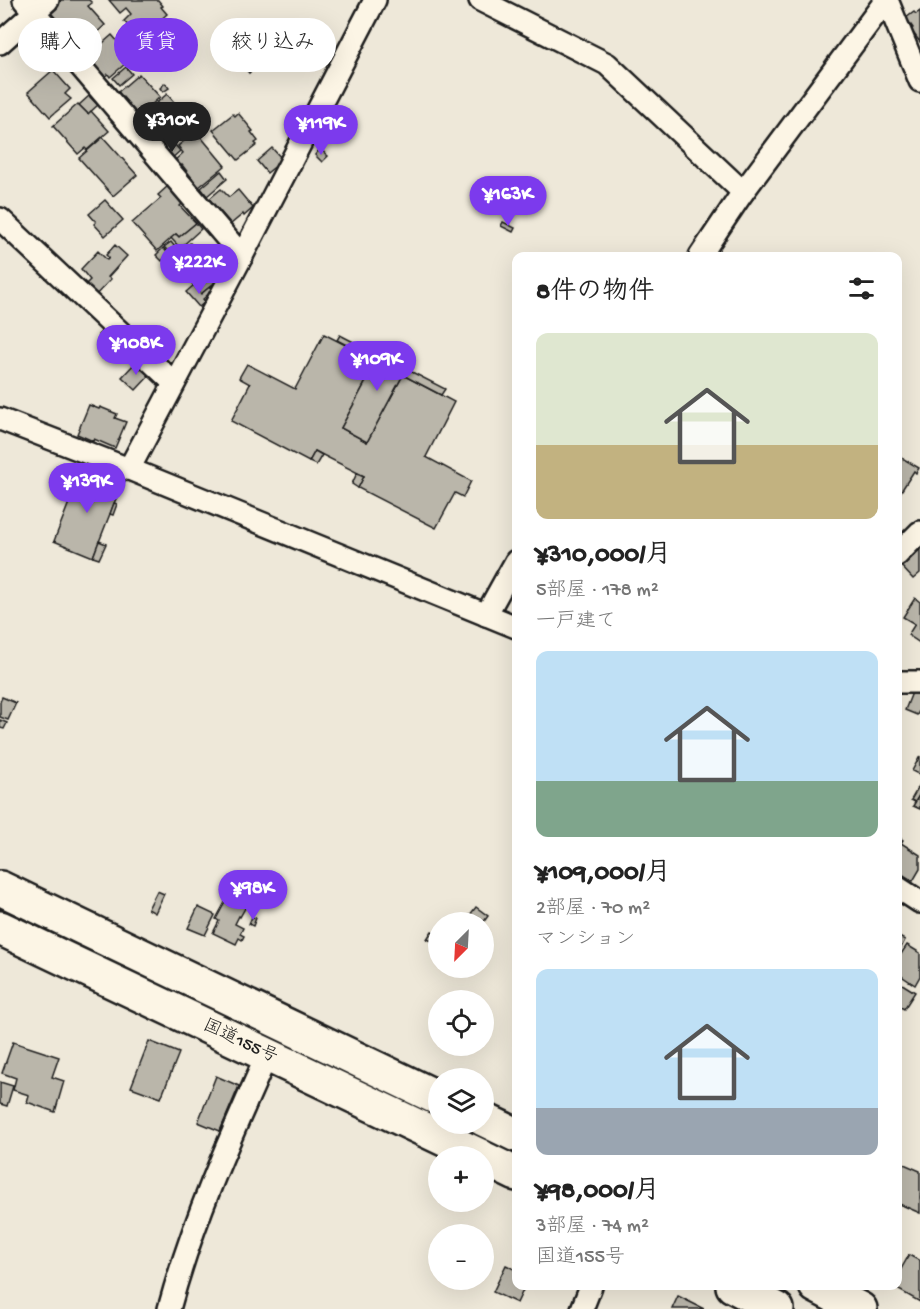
<!DOCTYPE html>
<html lang="ja">
<head>
<meta charset="utf-8">
<style>
  :root { --surface:#fff; --page:#f2f2f2; --text:#222; --muted:#767676; --accent:#7c3aed }
  body { margin:0; font-family:"Gochi Hand","Klee One",sans-serif; background:var(--page); color:var(--text); height:100vh; display:flex; flex-direction:column; font-size:22px; white-space:nowrap }
  * { box-sizing:border-box; margin:0 }
  p { font-size:20px; color:var(--muted) }
  .icon { flex:none; width:33px; height:33px; fill:none; stroke:currentColor; stroke-width:2; stroke-linecap:round; stroke-linejoin:round }
  .map { position:relative; flex:1; overflow:hidden }
  .sheet { position:absolute; left:512px; top:252px; width:390px; height:1038px; display:flex; flex-direction:column; background:var(--surface); border-radius:12px; box-shadow:0 6px 24px #0002 }
  .sheet>* { flex:none }
  .guide { position:absolute; left:18px; top:18px; width:404px; height:54px; display:flex; gap:12px }
  .needle { width:39px; rotate:204deg }
  .controls { position:absolute; left:428px; top:912px; display:grid; gap:12px }
  .controls a { display:grid; place-items:center; width:66px; height:66px; border-radius:50%; background:var(--surface); box-shadow:0 6px 24px #0002; font-size:30px }
  .price { position:absolute; translate:-50% -51px; padding:0 14px; border-radius:21px; background:var(--accent); color:#fff; font-size:20px; line-height:39px; filter:drop-shadow(0 2px 3px #0008) }
  .price::after { content:''; position:absolute; left:50%; top:36px; width:18px; height:14px; margin-left:-9px; background:inherit; clip-path:polygon(0 0,100% 0,50% 100%) }
  .price.current { background:#222; color:#fff }
  ul { padding:0; list-style:none }
  li { display:grid; align-content:center; gap:12px; height:318px; padding:0 24px }
  li span { display:grid; place-items:center; height:186px; border-radius:12px; color:#555 }
  li>.icon { margin-inline-start:auto }
  span .icon { width:108px; height:108px; fill:#fffc; stroke-width:1 }
  li b { font-size:26px }
  h2 { display:flex; justify-content:space-between; align-items:center; height:72px; padding:0 24px; font-size:26px }
  .pill { padding:0 21px; border-radius:27px; background:var(--surface); box-shadow:0 6px 24px #0002; font-size:21px; line-height:54px }
  .pill.current { background:var(--accent); color:#fff }
  .map>svg:first-child { display:block }
</style>
</head>
<body>
<div class="map">
<svg width="920" height="1309" viewBox="0 0 920 1309">
  <rect width="100%" height="100%" fill="#eee8d9"/>
  <filter id="ink" filterUnits="userSpaceOnUse"><feTurbulence type="fractalNoise" baseFrequency=".0167" numOctaves="2"/><feDisplacementMap in="SourceGraphic" scale="12" xChannelSelector="R" yChannelSelector="G"/><feConvolveMatrix kernelMatrix="1 2 1 2 8 2 1 2 1" color-interpolation-filters="sRGB"/></filter>
  <g filter="url(#ink)">
    <g fill="#bab6aa" stroke="#1c1c1c" stroke-width="1.5">
      <path d="M62 0H89L92 3 88 6 105 25 90 39 88 36 85 39 81 35 73 42 47 13Z"/>
      <path d="M109 0H158L163 6 161 7 167 14 155 25 159 29 143 43 124 21 131 14 126 8 120 13Z"/>
      <path d="M920 11V42L911 30 913 28 906 18 914 12 916 14Z"/>
      <path d="M112 35 132 58 110 77 108 74 101 79 95 72 98 69 93 65 96 62 89 55Z"/>
      <path d="M253 63 256 66 249 73 246 69Z"/>
      <path d="M126 67 132 74 119 85 113 78Z"/>
      <path d="M53 70 70 89 65 94 71 99 50 117 28 92Z"/>
      <path d="M139 74 160 97 139 116 118 92Z"/>
      <path d="M165 83 169 88 163 92 160 88Z"/>
      <path d="M167 94 192 123 166 145 141 116Z"/>
      <path d="M89 96 98 105 88 114 79 105Z"/>
      <path d="M78 104 88 114 91 111 109 131 87 150 85 148 78 154 53 126Z"/>
      <path d="M238 113 253 131 251 132 258 141 255 143 257 145 238 160 213 130 233 114 235 116Z"/>
      <path d="M195 115 200 121 197 124 191 119Z"/>
      <path d="M196 131 225 166 199 187 182 165 181 166 175 160 183 153 178 146Z"/>
      <path d="M103 137 137 175 113 196 79 158Z"/>
      <path d="M175 145 180 151 169 161 164 155Z"/>
      <path d="M272 148 283 160 267 173 257 161Z"/>
      <path d="M320 149 328 156 322 162 315 155Z"/>
      <path d="M221 171 227 179 207 196 201 188Z"/>
      <path d="M168 186 183 203 180 206 196 223 179 237 176 234 157 251 132 223 161 198 158 195Z"/>
      <path d="M221 189 229 197 238 190 253 208 244 216 243 214 231 224 209 199Z"/>
      <path d="M105 200 123 220 105 236 94 224 96 222 89 214Z"/>
      <path d="M503 222 515 228 513 232 501 226Z"/>
      <path d="M196 223 201 229 180 248 171 238 176 234 179 237Z"/>
      <path d="M171 242 175 247 169 252 164 247Z"/>
      <path d="M190 243 194 248 197 245 213 264 208 268 218 280 201 294 181 270 175 276 165 265 171 260 168 257 173 253 175 256Z"/>
      <path d="M115 245 127 256 108 277 111 279 94 297 83 287 90 280 81 269 98 251 107 260 109 258 106 255Z"/>
      <path d="M163 248 169 254 162 261 156 255Z"/>
      <path d="M194 285 201 294 212 285 215 288 203 299 205 302 199 307 186 292Z"/>
      <path d="M103 330 110 337 105 342 98 335Z"/>
      <path d="M324 334 377 361 341 428 367 442 403 375 454 402 426 457 471 481 463 497 455 493 436 528 358 488 364 476 315 451 309 462 231 421 250 384 239 378 247 364 295 389Z"/>
      <path d="M340 335 445 389 441 395 403 375 367 442 341 428 377 361 337 340Z"/>
      <path d="M136 362 150 375 136 390 122 377Z"/>
      <path d="M89 405 99 409 100 407 117 414 115 418 126 422 115 448 94 439 93 441 77 434Z"/>
      <path d="M315 451 322 455 316 465 309 462Z"/>
      <path d="M897 455 919 468 916 473 914 471 898 496Z"/>
      <path d="M81 472 101 480 103 476 110 479 108 482 121 486 93 557 54 541Z"/>
      <path d="M357 473 364 476 358 488 352 484Z"/>
      <path d="M114 503 117 504 113 515 110 514Z"/>
      <path d="M99 541 106 544 99 559 93 557Z"/>
      <path d="M920 549V573L913 579 901 566Z"/>
      <path d="M915 598 920 602V643L908 635 915 624 903 617Z"/>
      <path d="M913 690 920 694V709L917 715 905 710Z"/>
      <path d="M2 697 16 703 8 720 0 717V702Z"/>
      <path d="M0 720 7 723 4 729 0 728Z"/>
      <path d="M920 756V775L912 771Z"/>
      <path d="M919 786H920V794L915 802 911 800Z"/>
      <path d="M920 794V809L913 806Z"/>
      <path d="M897 836 903 840 901 843 920 855V869L913 881 897 871Z"/>
      <path d="M235 884 253 894 240 917 239 916 235 924 243 928 240 934 244 936 242 940 239 938 236 944 213 933 219 921 216 919Z"/>
      <path d="M157 891 164 894 155 913 148 909Z"/>
      <path d="M198 907 215 915 205 935 188 928Z"/>
      <path d="M476 907 488 916 483 923 477 922 469 916Z"/>
      <path d="M252 917 256 918 253 926 249 924Z"/>
      <path d="M432 931 437 934 432 941 427 939Z"/>
      <path d="M897 936 905 940 897 956Z"/>
      <path d="M907 945 920 953V976L915 985 897 973V960Z"/>
      <path d="M899 982 915 992 904 1009 897 1005V986Z"/>
      <path d="M149 1041 179 1053 161 1098 131 1087Z"/>
      <path d="M13 1042 59 1057 52 1077 64 1081 55 1112 27 1102 29 1095 13 1090 16 1078 2 1073Z"/>
      <path d="M216 1076 239 1086 220 1131 198 1122Z"/>
      <path d="M0 1082 13 1086 7 1106 0 1104Z"/>
      <path d="M897 1161 920 1171V1213L897 1203Z"/>
      <path d="M909 1255 920 1261V1302L892 1286H897V1267L901 1269Z"/>
      <path d="M506 1265 516 1270V1286H525L517 1303 493 1292Z"/>
      <path d="M678 1296 704 1309H672Z"/>
    </g>
    <g fill="none" stroke-linecap="round" stroke-linejoin="round">
      <defs>
        <g id="minor">
          <path d="M24 0 242 256"/>
          <path d="M480 0 607 64 743 192"/>
          <path d="M887 0 920 81"/>
          <path d="M0 43 48 0"/>
          <path d="M0 219 174 383"/>
          <path d="M700 256 743 192 886 0"/>
          <path d="M0 419 129 469 516 627"/>
          <path d="M129 469 242 256 375 0"/>
          <path d="M897 555 920 532"/>
          <path d="M486 615 516 561"/>
          <path d="M897 682H920"/>
          <path d="M897 887 920 902"/>
          <path d="M169 1309C193 1220 230 1138 267 1055"/>
          <path d="M582 1309 591 1286"/>
        </g>
        <g id="trunk">
          <path d="M0 888 438 1098"/>
          <path d="M0 928 480 1156"/>
          <path d="M483 1119 516 1135"/>
          <path d="M483 1158 516 1174"/>
          <path d="M733 1286 777 1309"/>
          <path d="M816 1286 860 1309"/>
        </g>
      </defs>
      <use href="#minor" stroke="#1c1c1c" stroke-width="26"/>
      <use href="#trunk" stroke="#1c1c1c" stroke-width="38"/>
      <use href="#minor" stroke="#fcf5e5" stroke-width="21"/>
      <use href="#trunk" stroke="#fcf5e5" stroke-width="33"/>
    </g>
  </g>
  <g text-anchor="middle" dominant-baseline="central" stroke-width="5" stroke-linejoin="round" paint-order="stroke">
    <g font-size="18" fill="#1c1c1c" stroke="#fcf5e5">
      <text transform="translate(240 1042) rotate(25)">国道155号</text>
    </g>
  </g>
</svg>
<div class="controls">
<a><svg class="needle" viewBox="-14 -14 28 28"><path d="M0-13l5 13h-10z" fill="#e53935"/><path d="M0 13l5-13h-10z" fill="#767676"/></svg></a>
<a><svg class="icon" aria-label="locate" viewBox="0 0 24 24"><circle cx="12" cy="12" r="6"/><path d="M12 2v4M12 18v4M2 12h4M18 12h4"/></svg></a>
<a><svg class="icon" aria-label="layers" viewBox="0 0 24 24"><path d="M12 4l9 5-9 5-9-5zM3 14l9 5 9-5"/></svg></a>
<a>+</a>
<a>−</a>
</div>
<b class="price current" style="left:172px;top:153px">¥310K</b>
<b class="price" style="left:321px;top:156px">¥119K</b>
<b class="price" style="left:508px;top:227px">¥163K</b>
<b class="price" style="left:199px;top:295px">¥222K</b>
<b class="price" style="left:136px;top:376px">¥108K</b>
<b class="price" style="left:377px;top:392px">¥109K</b>
<b class="price" style="left:87px;top:514px">¥139K</b>
<b class="price" style="left:253px;top:921px">¥98K</b>
<div class="guide">
<a class="pill">購入</a>
<a class="pill current">賃貸</a>
<a class="pill">絞り込み</a>
</div>
<section class="sheet">
<h2>8件の物件<svg class="icon" aria-label="filters" viewBox="0 0 24 24"><path d="M4 7h16M4 17h16"/><circle cx="9" cy="7" r="2"/><circle cx="15" cy="17" r="2"/></svg></h2>
<ul>
<li><span style="background:linear-gradient(#dfe7d0 60%,#c2b280 0)"><svg class="icon" aria-label="home" viewBox="0 0 24 24"><path d="M3 11l9-7 9 7M6 9v11h12V9"/></svg></span><div><b>¥310,000/月</b><p>5部屋 · 178 m²</p><p>一戸建て</p></div></li>
<li><span style="background:linear-gradient(#bfe0f5 70%,#7fa58c 0)"><svg class="icon" aria-label="home" viewBox="0 0 24 24"><path d="M3 11l9-7 9 7M6 9v11h12V9"/></svg></span><div><b>¥109,000/月</b><p>2部屋 · 70 m²</p><p>マンション</p></div></li>
<li><span style="background:linear-gradient(#bfe0f5 75%,#9aa5b1 0)"><svg class="icon" aria-label="home" viewBox="0 0 24 24"><path d="M3 11l9-7 9 7M6 9v11h12V9"/></svg></span><div><b>¥98,000/月</b><p>3部屋 · 74 m²</p><p>国道155号</p></div></li>
</ul>
</section>
</div>
</body>
</html>
